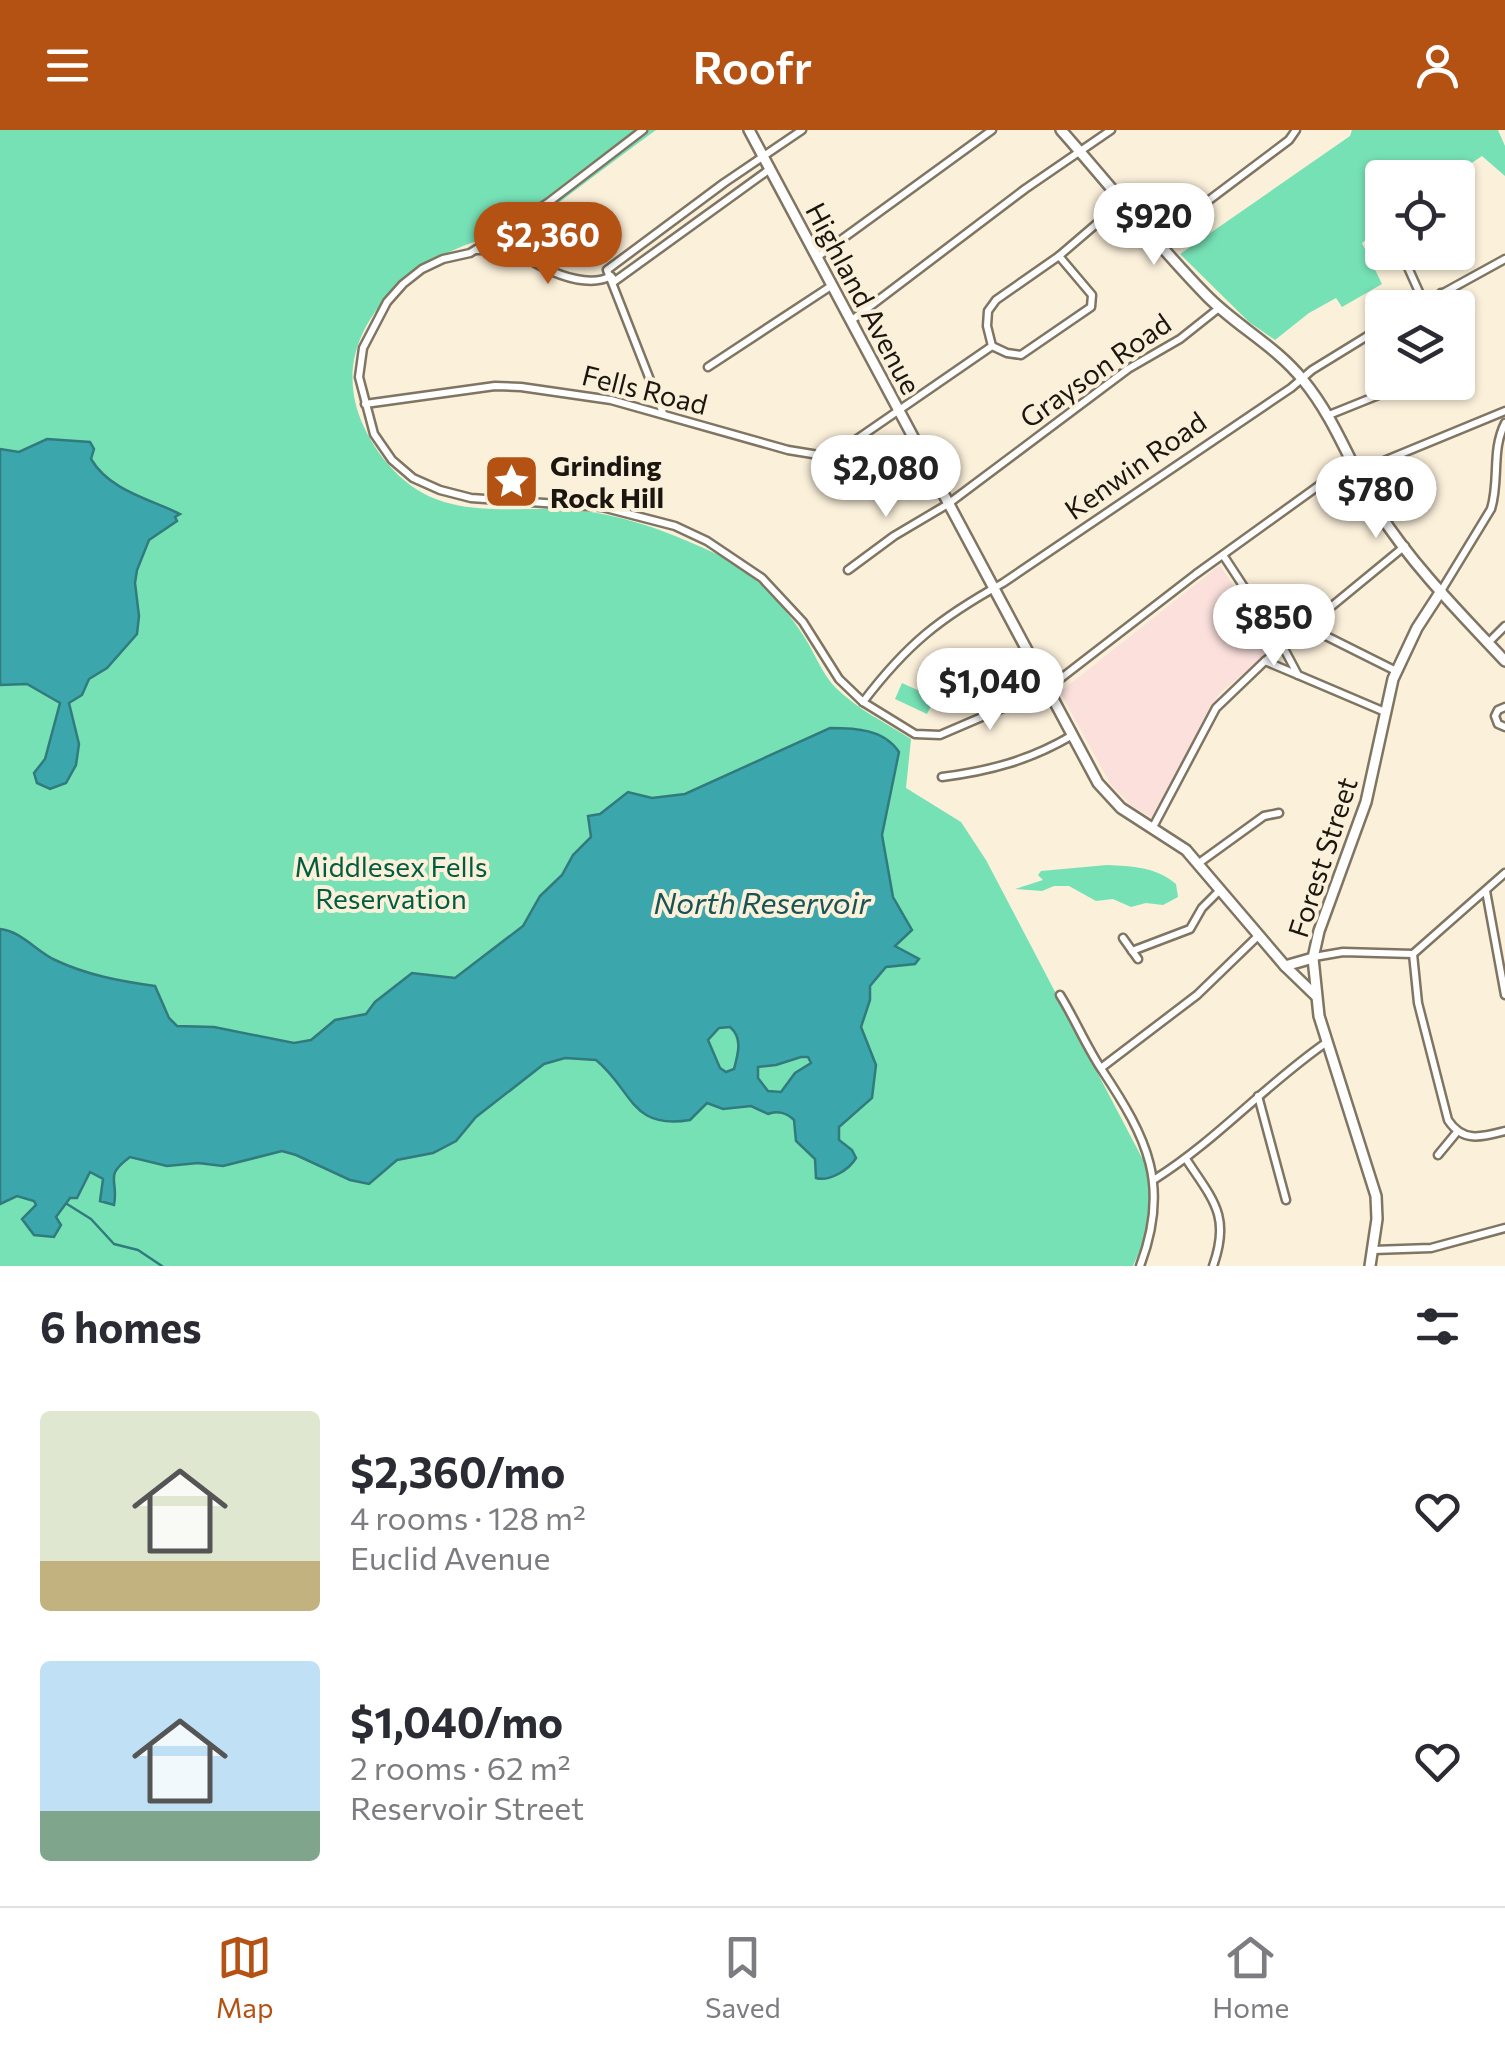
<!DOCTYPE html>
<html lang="en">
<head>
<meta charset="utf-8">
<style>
  :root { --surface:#fff; --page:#f2f2f3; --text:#2b2b33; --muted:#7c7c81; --line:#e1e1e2; --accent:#b45214 }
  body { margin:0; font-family:Commissioner,sans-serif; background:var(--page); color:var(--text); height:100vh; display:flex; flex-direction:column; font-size:38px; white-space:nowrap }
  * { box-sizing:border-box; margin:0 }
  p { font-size:32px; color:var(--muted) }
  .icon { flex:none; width:55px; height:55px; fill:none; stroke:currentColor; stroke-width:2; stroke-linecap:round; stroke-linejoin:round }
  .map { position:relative; height:1136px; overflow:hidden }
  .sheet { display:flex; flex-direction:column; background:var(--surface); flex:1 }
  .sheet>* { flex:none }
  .buttons { position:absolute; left:1365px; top:30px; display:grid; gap:20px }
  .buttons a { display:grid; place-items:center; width:110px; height:110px; border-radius:10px; background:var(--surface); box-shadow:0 2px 8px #0004; font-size:50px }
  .price { position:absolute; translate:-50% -85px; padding:0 22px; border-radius:35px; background:#fff; color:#222; font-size:32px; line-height:65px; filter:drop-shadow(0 2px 5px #0008) }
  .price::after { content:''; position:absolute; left:50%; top:60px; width:30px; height:22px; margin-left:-15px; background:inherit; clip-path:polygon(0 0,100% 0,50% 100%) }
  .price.current { background:var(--accent); color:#fff }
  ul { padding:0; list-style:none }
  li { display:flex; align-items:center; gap:30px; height:250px; padding:0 40px }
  li span { display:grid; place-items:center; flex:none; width:280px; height:200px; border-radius:10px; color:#555 }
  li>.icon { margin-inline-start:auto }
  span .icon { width:120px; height:120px; fill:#fffc; stroke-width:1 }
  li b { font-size:42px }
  h2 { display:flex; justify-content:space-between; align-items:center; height:120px; padding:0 40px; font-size:42px }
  header { display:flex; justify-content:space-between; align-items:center; height:130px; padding:0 40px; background:var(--accent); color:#fff; font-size:45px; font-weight:600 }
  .menu { display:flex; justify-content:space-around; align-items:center; height:140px; border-top:2px solid var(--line); background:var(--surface); font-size:28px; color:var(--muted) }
  .menu a { display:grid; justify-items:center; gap:5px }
  .menu .current { color:var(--accent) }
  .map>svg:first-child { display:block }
</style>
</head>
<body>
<header><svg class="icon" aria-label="menu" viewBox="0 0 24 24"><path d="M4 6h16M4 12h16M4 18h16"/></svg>Roofr<svg class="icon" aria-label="person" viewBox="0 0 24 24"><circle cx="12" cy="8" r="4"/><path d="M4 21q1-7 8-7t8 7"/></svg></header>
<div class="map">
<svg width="1505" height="1136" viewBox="0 0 1505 1136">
  <rect width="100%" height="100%" fill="#fbf0da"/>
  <path fill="#fbe0dc" d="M1220 435 1274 518 1219 564 1152 688 1131 675 1111 655 1060 562Z"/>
  <g fill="#77e1b6">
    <path d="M0 0H656C625 23 595 45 565 68 551 78 537 92 523 100 508 109 487 108 471 113 396 140 324 212 364 297 381 333 411 365 452 374 488 383 535 377 573 380 621 384 667 401 710 421 753 440 784 474 808 513 816 527 824 546 836 558 857 579 886 593 911 609L906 658 961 692 986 730 1152 1047 1146 1106 1133 1136H0Z"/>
    <path d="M1352 0H1498L1505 16V46L1482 26 1451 47 1382 48V98L1362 113 1382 154 1342 177 1336 168 1309 183 1275 210 1249 192 1180 124 1350 6Z"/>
    <path d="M902 553 935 568 927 584 895 569Z"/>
    <path d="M1107 735C1132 736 1156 737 1176 754L1178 767 1163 775 1146 773 1131 777 1113 769 1096 771 1069 756H1054L1042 761 1015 759 1043 750 1038 745 1041 741Z"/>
  </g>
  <g fill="#3ba6ac" stroke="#317b7d" stroke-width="2.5" fill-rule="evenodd">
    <path d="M47 309 90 312 94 319 91 329C110 361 150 369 180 384L175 387 177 391 149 410 137 440 135 453 139 486 137 504 107 538 89 549 82 565 69 573 79 614 76 635 66 653 50 659 37 653 34 643 45 629 60 573 27 554 0 555V319L19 322Z"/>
    <path d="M830 598C855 598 884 599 899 622L882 705 893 767 912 800 895 816 919 829 915 834 886 837 870 856V870L861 897 876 935 872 968 839 997V1010L852 1020 856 1028C849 1040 829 1052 816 1048L815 1029 796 1011 794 990C787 983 777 980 768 984L751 976 723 979 707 973 690 990C630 1000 633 960 596 930L565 928 544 934 476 987 456 1011 433 1023 397 1030 369 1054 350 1050 296 1025 282 1021 223 1036 198 1033 167 1036 130 1027C103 1047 119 1048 114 1075L100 1071 103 1049 90 1042 77 1068H70L56 1087 61 1095 54 1107 34 1105 22 1089 36 1075 34 1071 17 1066 0 1074V799C21 801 36 821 55 830 87 845 119 851 155 856L169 888 177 896 214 897 294 913 311 910 335 890 366 884 375 872 412 843 455 848 523 796 540 766 562 745 573 725 591 707 588 686 600 684 628 662 652 668 685 664ZM730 897C743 908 738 924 734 939L726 942 720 938 708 910 719 898ZM801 927H808L811 933 795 943 781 962 768 961 758 948V937L776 935Z"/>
  </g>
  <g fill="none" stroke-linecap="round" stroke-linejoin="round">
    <path stroke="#317b7d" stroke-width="2.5" d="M67 1074 91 1089 114 1114 138 1120 162 1136"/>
    <defs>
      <g id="minor">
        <path d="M643 0 549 72 499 105 470 123 443 129 422 139 403 154 387 172 363 218 359 247 374 304 392 330 413 348 440 360 471 368 602 377 675 396 707 411 762 448 803 492 839 549 863 572 915 604 940 605 1047 559 1196 444 1353 331"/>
        <path d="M500 104C519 130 581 163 611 146L615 151 770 39"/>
        <path d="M1156 110 1289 10 1296 0"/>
        <path d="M476 120H512"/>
        <path d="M1401 122 1424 173"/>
        <path d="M816 128 992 0"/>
        <path d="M1441 163 1442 178"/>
        <path d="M1416 178 1505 129"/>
        <path d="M852 190 1025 59 1111 0"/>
        <path d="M992 216 1007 223 1021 225 1091 177 1092 165 1059 126"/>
        <path d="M708 237 831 156"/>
        <path d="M365 274 495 256 521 257 611 270 788 320 831 327 992 216 987 196 988 181 996 170 1059 126 1122 72"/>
        <path d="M663 283 607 140 724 53 802 0"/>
        <path d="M1329 285 1411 252"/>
        <path d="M1357 342 1505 281"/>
        <path d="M1223 425 1282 515 1298 545 1385 582"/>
        <path d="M848 440 894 406 948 374 1128 239 1180 209 1219 178"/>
        <path d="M1441 461 1491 379C1500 350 1491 321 1505 293"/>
        <path d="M1308 497 1396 541"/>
        <path d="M1488 513 1505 496"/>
        <path d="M1265 531 1405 416"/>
        <path d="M863 572C907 514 940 488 1003 453L1291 258 1312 240 1382 197"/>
        <path d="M1505 577 1498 580 1495 586 1498 594 1505 597"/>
        <path d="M942 647C990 641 1030 630 1071 606"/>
        <path d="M1153 697 1216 578 1265 531 1298 545"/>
        <path d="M1199 733 1264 686 1279 683"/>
        <path d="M1486 761 1505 865"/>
        <path d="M1123 808 1138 829"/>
        <path d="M1132 821 1190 799 1202 778 1220 760"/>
        <path d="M1413 824 1418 873 1448 990C1463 1013 1482 1007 1505 1001"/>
        <path d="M1314 827 1343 822 1413 824 1505 743"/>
        <path d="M1060 865C1075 889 1086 916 1102 940 1147 1008 1171 1055 1140 1136"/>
        <path d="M1101 938 1197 865 1259 805"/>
        <path d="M1258 966 1286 1070"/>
        <path d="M1438 1025 1457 1002"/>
        <path d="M1186 1029C1213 1070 1231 1086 1213 1136"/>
        <path d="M1155 1049C1217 1010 1266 954 1327 912"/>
        <path d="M1373 1120 1431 1118 1505 1098"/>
      </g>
      <g id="major">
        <path d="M749 0 1098 653 1121 678 1186 720 1285 836 1313 828"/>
        <path d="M1061 0C1110 55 1155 113 1206 165 1236 196 1276 216 1303 250 1336 290 1351 337 1378 381 1413 436 1461 484 1505 531"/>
        <path d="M1285 836 1315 865"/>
        <path d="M1370 1136 1377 1089 1376 1066 1319 886 1313 828 1319 801 1366 672 1393 549 1417 498 1441 461"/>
      </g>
    </defs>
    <use href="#minor" stroke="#7f7562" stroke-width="11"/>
    <use href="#major" stroke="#7f7562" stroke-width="14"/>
    <use href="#minor" stroke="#fff" stroke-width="6"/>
    <use href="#major" stroke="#fff" stroke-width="9"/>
  </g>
  <defs>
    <symbol id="sight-square" viewBox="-11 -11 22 22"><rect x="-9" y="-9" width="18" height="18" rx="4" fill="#b45214" stroke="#fbf0da"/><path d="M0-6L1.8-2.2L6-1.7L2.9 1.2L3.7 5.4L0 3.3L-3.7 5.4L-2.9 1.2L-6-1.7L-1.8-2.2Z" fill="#fff"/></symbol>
  </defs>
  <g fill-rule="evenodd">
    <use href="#sight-square" x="480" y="320" width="63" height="63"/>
  </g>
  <g text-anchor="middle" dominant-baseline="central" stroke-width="8" stroke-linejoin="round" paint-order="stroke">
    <g font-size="28" fill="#1b1710" stroke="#fbf0da">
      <text transform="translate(864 168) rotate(62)">Highland Avenue</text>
      <text transform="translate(1095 240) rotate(-35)">Grayson Road</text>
      <text transform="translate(645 259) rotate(14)">Fells Road</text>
      <text transform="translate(1135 335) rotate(-35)">Kenwin Road</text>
      <text transform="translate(1322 727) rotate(-72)">Forest Street</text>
    </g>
    <g font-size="28" font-weight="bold" fill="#1b1710" stroke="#fbf0da" text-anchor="start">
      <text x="550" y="335">Grinding<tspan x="550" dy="32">Rock Hill</tspan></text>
    </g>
    <g font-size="28" fill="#005d41" stroke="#fbf0da">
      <text x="391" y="736">Middlesex Fells<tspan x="391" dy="32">Reservation</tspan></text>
    </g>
    <g font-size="30" font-style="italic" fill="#185457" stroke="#fbf0da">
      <text x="762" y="771">North Reservoir</text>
    </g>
  </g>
</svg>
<div class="buttons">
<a><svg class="icon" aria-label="locate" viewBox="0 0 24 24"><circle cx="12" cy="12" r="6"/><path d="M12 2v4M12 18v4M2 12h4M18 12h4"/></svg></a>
<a><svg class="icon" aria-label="layers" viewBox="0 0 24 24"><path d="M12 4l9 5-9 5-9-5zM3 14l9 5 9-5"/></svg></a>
</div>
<b class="price" style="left:1154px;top:138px">$920</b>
<b class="price current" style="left:548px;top:157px">$2,360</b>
<b class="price" style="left:886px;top:390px">$2,080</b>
<b class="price" style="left:1376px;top:411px">$780</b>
<b class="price" style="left:1274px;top:539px">$850</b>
<b class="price" style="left:990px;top:603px">$1,040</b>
</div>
<section class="sheet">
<h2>6 homes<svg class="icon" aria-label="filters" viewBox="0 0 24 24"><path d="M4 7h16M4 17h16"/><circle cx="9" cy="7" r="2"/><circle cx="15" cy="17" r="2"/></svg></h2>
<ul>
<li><span style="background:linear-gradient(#dfe7d0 75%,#c2b280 0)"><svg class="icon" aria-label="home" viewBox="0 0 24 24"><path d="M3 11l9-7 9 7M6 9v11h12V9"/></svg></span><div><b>$2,360/mo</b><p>4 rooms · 128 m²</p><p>Euclid Avenue</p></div><svg class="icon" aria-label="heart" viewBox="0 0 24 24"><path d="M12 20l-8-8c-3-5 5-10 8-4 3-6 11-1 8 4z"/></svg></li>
<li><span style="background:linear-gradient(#bfe0f5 75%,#7fa58c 0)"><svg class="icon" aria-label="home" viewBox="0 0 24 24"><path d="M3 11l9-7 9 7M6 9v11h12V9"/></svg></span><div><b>$1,040/mo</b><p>2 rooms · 62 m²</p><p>Reservoir Street</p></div><svg class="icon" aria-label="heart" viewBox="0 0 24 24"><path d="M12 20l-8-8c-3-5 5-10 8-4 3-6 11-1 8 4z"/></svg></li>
</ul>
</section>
<nav class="menu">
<a class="current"><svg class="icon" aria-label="map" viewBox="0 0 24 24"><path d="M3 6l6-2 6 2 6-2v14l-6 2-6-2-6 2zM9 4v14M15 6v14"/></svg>Map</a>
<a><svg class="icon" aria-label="saved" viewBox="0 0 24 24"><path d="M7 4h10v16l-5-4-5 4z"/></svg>Saved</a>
<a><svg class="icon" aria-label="home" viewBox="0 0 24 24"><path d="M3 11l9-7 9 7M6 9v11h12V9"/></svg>Home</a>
</nav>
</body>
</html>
